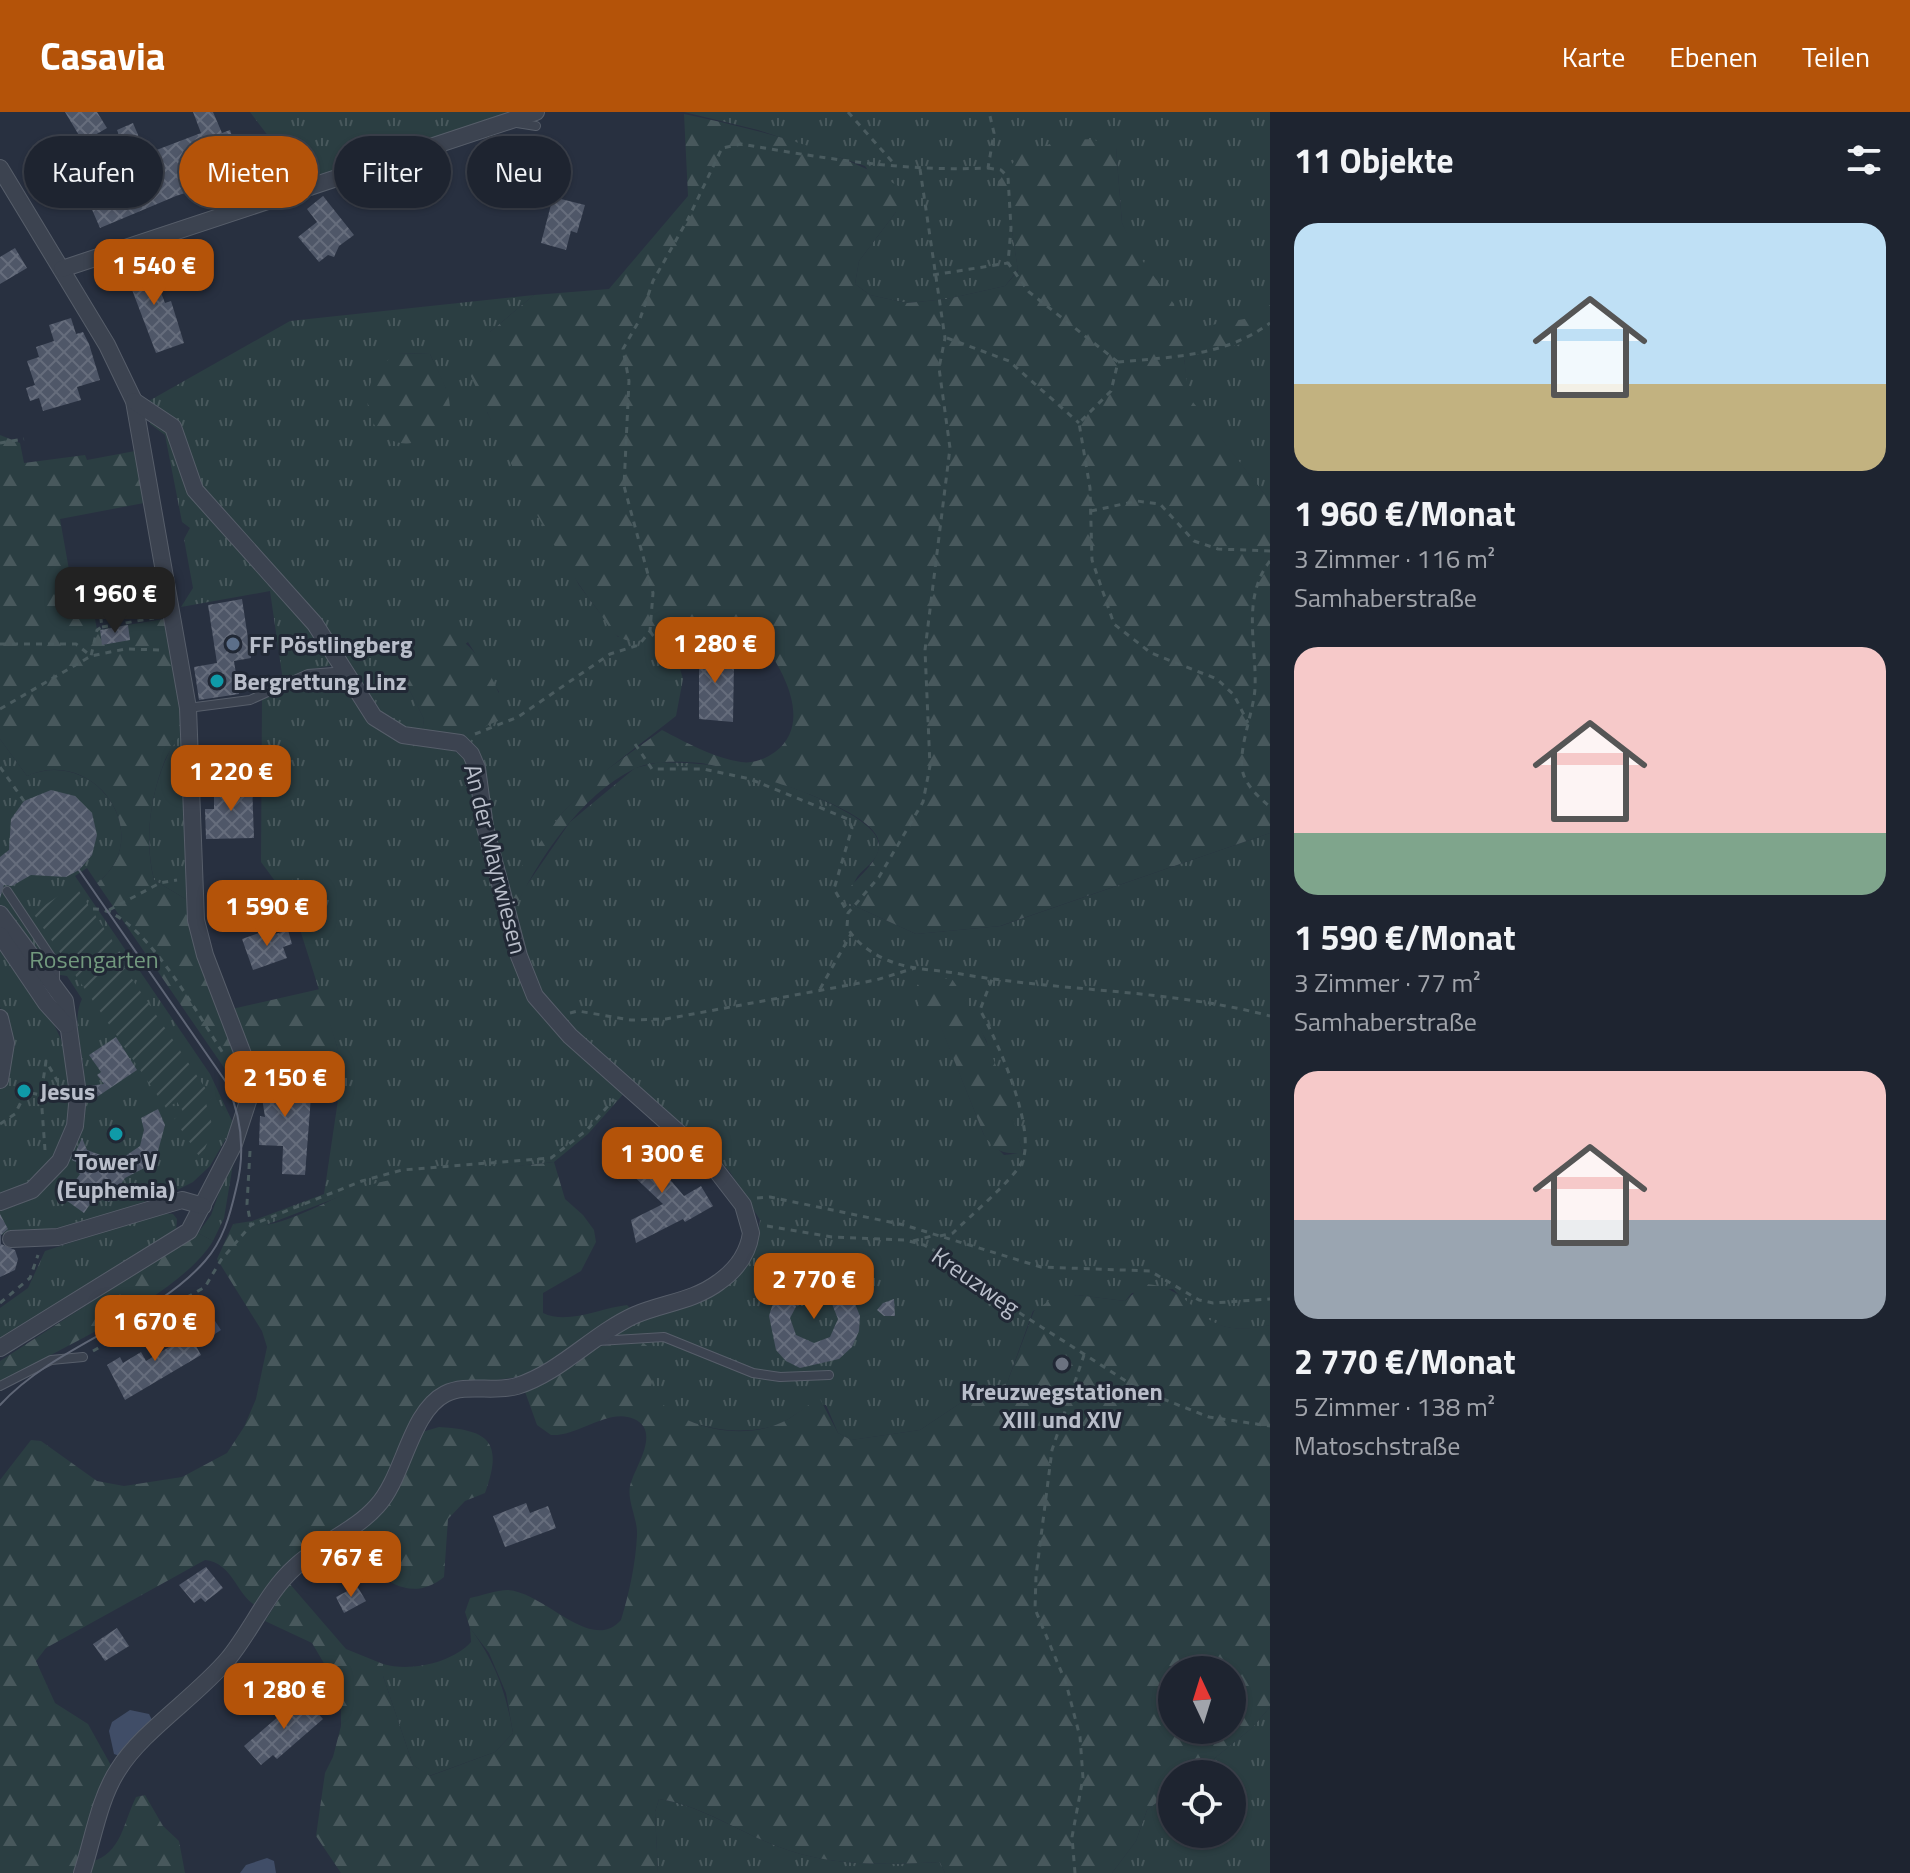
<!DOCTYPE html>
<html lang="de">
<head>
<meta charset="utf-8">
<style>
  :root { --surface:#1e2430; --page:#262c38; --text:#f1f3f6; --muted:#a1a4ab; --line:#3c414c; --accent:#b45309 }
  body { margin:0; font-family:"Titillium Web",sans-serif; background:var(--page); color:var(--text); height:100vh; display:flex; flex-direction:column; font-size:30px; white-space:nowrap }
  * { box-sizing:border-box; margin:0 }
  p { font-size:26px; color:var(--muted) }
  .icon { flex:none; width:44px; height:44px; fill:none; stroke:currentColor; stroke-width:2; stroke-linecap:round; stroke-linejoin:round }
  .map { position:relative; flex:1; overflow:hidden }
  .side { display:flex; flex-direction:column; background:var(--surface); width:640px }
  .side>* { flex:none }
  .banner { position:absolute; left:24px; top:24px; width:760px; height:72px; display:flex; gap:16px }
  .needle { width:52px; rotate:356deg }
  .buttons { position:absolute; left:1158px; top:1544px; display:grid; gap:16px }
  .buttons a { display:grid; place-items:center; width:88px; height:88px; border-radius:50%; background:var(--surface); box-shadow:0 2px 6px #0004,0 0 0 2px var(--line); font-size:40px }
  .price { position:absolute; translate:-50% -68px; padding:0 18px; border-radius:16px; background:var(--accent); color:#fff; font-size:26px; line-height:52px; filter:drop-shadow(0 2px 4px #0008) }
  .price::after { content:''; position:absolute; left:50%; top:48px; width:24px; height:18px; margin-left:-12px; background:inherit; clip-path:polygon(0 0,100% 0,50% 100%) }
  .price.on { background:#222; color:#fff }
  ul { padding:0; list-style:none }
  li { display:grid; align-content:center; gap:16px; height:424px; padding:0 24px }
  li span { display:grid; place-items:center; height:248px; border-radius:24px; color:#555 }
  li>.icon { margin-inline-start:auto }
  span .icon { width:144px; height:144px; fill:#fffc; stroke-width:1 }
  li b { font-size:34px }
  h2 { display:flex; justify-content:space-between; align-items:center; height:96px; padding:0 24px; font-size:34px }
  .tag { padding:0 28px; border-radius:36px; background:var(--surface); box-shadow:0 2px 6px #0004,0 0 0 2px var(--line); font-size:28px; line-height:72px }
  .tag.on { background:var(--accent); color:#fff }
  header { display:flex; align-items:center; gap:48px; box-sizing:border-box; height:112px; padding:0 40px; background:var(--accent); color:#fff }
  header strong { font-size:38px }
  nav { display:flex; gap:44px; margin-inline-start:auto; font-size:28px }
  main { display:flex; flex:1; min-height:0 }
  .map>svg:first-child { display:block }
</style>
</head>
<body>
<header>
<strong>Casavia</strong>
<nav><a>Karte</a><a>Ebenen</a><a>Teilen</a></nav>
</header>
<main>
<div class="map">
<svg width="1270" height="1761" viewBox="0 0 1270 1761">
  <defs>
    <pattern id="grass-tufts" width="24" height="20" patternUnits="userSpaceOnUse" patternTransform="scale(2)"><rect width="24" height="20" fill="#2b3e42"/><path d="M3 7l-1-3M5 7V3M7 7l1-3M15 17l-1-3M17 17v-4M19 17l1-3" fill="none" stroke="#48585c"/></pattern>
    <pattern id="forest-firs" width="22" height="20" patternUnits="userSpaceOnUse" patternTransform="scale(2)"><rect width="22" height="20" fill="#2b3e42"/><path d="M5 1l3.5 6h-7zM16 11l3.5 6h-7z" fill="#48585c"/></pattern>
    <pattern id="garden-furrows" width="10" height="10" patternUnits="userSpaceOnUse" patternTransform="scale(2)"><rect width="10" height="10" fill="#2b3e42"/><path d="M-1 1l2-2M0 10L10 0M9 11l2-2" fill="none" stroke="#48585c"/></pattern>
    <pattern id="building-cross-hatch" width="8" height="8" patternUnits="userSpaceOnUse" patternTransform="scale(2)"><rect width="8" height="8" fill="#4f5768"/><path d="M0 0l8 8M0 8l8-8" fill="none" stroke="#666d7c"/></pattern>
  </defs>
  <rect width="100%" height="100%" fill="#283040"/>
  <g fill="url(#grass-tufts)" fill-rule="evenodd">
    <path d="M250 0H509L305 73Z"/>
    <path d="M684 0H1270V389L1188 285 1184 246 1122 111 1116 36 999 70 1011 112 1018 158 1005 174 947 187 907 191 870 183 855 172 859 149 896 100 865 54 758 18Z"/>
    <path d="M534 183 490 220 487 300 579 473 618 525 655 524 673 519 671 526 683 567 676 604 599 664 563 700 508 776 459 625 470 620 499 580 468 530 408 575 424 607 422 621 385 608 203 381 181 321 147 290 290 209ZM398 241 430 242 446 277Z"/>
    <path d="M150 304 164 315 187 373 308 511 335 553 307 558 283 569 270 479 181 495 193 476 184 427 190 416 182 410 165 323 150 312Z"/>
    <path d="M310 565 342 569C355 586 367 612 386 622 414 637 445 627 469 649L519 859 626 979 588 1022 554 1050 406 1066 365 1075 253 1118 233 1112 252 1109 324 1082 338 988V938L292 792 261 750 262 588Z"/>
    <path d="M181 619 189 789 154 768C142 718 153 662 181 619Z"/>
    <path d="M0 627 27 664C96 634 157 725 97 771L87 756 75 764 210 962 234 1013 210 1054 193 1070 171 1081 71 1114 0 1123V1097C61 1091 85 1014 84 961 83 937 71 910 82 887L67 864 48 861 0 797Z"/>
    <path d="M660 650C684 651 708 651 732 657 761 663 879 701 879 733 879 750 863 755 856 767 852 774 849 782 846 790L916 822 1001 814 1270 721V1213C1222 1224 1206 1210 1173 1177L1132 1181 1125 1189 1077 1183 1033 1199 1007 1271 968 1286 920 1318 851 1328 838 1321 826 1293C800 1292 798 1305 776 1313 743 1325 692 1317 663 1295 645 1281 636 1250 626 1230L589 1236 630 1211 697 1188 758 1123 760 1108 730 1060 705 1033 585 930 536 876 514 799 524 777 570 710 635 656ZM952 867 986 928 1023 1041 1004 1043 984 1023 940 912Z"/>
    <path d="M0 830C19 861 45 891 59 923 87 985 70 1063 0 1084V933L15 935 0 895Z"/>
    <path d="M236 1034 224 1106 213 1129 198 1121 211 1103Z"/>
    <path d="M161 1101 173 1102 177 1107 176 1119 0 1231V1196L28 1176 45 1139Z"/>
    <path d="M470 1516C495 1549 506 1580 513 1621L495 1640 429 1664 413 1653 383 1564V1552C410 1560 452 1551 471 1530Z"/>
    <path d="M1270 1595V1761H1112L1136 1729 1147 1698 1172 1679V1722H1232V1662H1195L1252 1616Z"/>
    <path d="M659 1687C699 1693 736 1718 774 1733 827 1755 884 1753 940 1750L945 1761H658L655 1700Z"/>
  </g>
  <g fill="url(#forest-firs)" fill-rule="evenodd">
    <path d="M684 2C758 18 836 36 900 75L896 100 859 149 855 172 870 183 907 191 947 187 1005 174 1018 159 1011 112 998 70 1020 42 1059 29 1092 27 1116 36 1122 111 1139 144 1174 192 1179 219 1255 205 1270 193V212L1250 230 1184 246 1189 285 1270 389V721L1000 814 916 822 846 790V780C856 766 881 749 879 730 874 694 734 656 700 651 680 649 653 648 634 657 582 682 537 748 514 799L508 776 513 766 563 700 598 664 662 618C685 630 714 646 741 650 753 652 765 647 775 640 813 611 784 559 761 528 723 476 650 546 619 525 611 520 603 505 597 497 543 427 506 342 470 262L490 220 534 183 609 177 688 84Z"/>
    <path d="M398 241 430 242C437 258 449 277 450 295 451 306 444 314 435 320 383 362 334 278 398 241Z"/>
    <path d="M0 323 20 331 24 351 85 343 87 348 135 339 144 391 60 407 77 503 94 501 97 518 164 507C172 542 183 580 181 616 181 626 169 638 165 648 150 685 144 729 154 768L189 789 193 830 239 951 227 960 97 771C157 725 96 633 27 664L0 627Z"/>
    <path d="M451 521C477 535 495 567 504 595L498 609 459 625 422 621 424 607 408 575 404 550C417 530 427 524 451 521Z"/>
    <path d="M931 865 952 867C988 918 1007 982 1023 1042 1002 1041 997 1041 984 1023L940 913C920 904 916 895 917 873Z"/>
    <path d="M320 877 338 938V988L257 989V974L232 897Z"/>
    <path d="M554 1050 565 1087 583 1103 594 1118 596 1130 581 1159 543 1181V1201C567 1213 601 1196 627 1193L631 1197 530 1263 440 1277 384 1378 256 1494C235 1481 233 1451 205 1448L46 1536 36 1549 55 1591 88 1612 113 1657 77 1761H0V1368L31 1328 41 1329 97 1369 124 1374 182 1365 227 1341 244 1315 256 1287 267 1235 262 1219 217 1147 233 1112C276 1124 324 1087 366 1074 421 1058 496 1057 554 1050Z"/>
    <path d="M198 1121 213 1129C178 1186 58 1236 0 1271V1249Z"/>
    <path d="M1144 1172C1202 1174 1191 1231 1270 1213V1595L1252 1616 1195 1662H1172V1679L1147 1698 1136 1729 1112 1761H945L940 1750C884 1753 827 1755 774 1733 736 1718 700 1693 659 1687L655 1700 658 1761H341L316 1724 325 1661 333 1645 341 1614V1590L335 1570 312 1531 265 1509 289 1471 346 1537 383 1552V1564L413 1653 430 1664 495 1640 513 1621 506 1581 489 1541 470 1516 465 1500 470 1486C481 1484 496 1478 508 1478 546 1481 591 1542 621 1508 629 1482 636 1450 637 1423 638 1407 627 1390 630 1374 634 1356 662 1319 634 1307 609 1295 577 1325 551 1323L537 1313 524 1277 589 1236 640 1229C660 1239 655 1260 650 1278 675 1315 738 1329 778 1312 794 1306 805 1293 820 1287L838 1321 851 1328 920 1318 968 1286 1007 1271 1034 1199 1049 1189 1077 1183 1125 1189ZM1172 1558H1232V1618H1172Z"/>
    <path d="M439 1315C488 1318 504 1329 485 1381L465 1389 448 1407 444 1465C404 1497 372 1457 344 1429L422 1320Z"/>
    <path d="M145 1683 163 1714 179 1729 185 1761H88L91 1750C122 1741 123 1711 136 1685Z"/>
  </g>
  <path fill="url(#garden-furrows)" d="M75 773 128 852 124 855 212 986 206 991 213 1016 201 1047 174 1007 184 1001 177 990 166 996 33 801Z"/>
  <g fill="#404d67">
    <path d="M215 1209 221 1218 198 1233 192 1224Z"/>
    <path d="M130 1598 149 1602 153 1610 120 1644 114 1642 109 1619 112 1610Z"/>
    <path d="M267 1746 274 1749 276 1761H240L246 1753Z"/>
  </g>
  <g fill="url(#building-cross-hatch)" fill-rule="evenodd">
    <path d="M65 0H97L107 16 83 30Z"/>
    <path d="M193 0H213L222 21 230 18 240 48 246 46 252 64 220 76 218 70 176 84 100 116 80 70 129 48 117 18 133 11 146 42 201 21Z"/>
    <path d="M323 84 354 123 339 134 334 145 328 143 319 150 298 125 317 110 307 97Z"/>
    <path d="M553 85 585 93 577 121 571 119 566 138 541 131Z"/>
    <path d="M15 136 27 156 0 172V145Z"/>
    <path d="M148 146 165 191 171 189 184 231 156 241 123 154Z"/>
    <path d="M71 206 76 222 83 220 89 232 100 268 77 275 81 288 43 299 39 286 30 289 26 276 35 273 27 249 39 245 36 235 54 229 49 213Z"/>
    <path d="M242 487 251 546 234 549 239 582 199 588 194 555 217 551 208 493Z"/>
    <path d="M128 513 130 528 102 533 100 518Z"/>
    <path d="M699 532H722V550H734L733 610 699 607Z"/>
    <path d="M252 671 254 726 206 727 205 697H214V672Z"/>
    <path d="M51 678 75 684 92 701 97 723 92 743 79 758 66 765 31 763 12 774 4 773 0 786V745L9 738 11 707 24 689Z"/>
    <path d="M270 817 272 823 288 818 292 832 283 835 287 846 253 858 242 827Z"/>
    <path d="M116 925 137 958 88 991V974L104 972 97 963 101 960 89 943Z"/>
    <path d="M274 952 277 973 312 971 305 1063 282 1062 283 1034 259 1033 260 1004 265 1005 257 954Z"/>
    <path d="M158 997 165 1013 158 1039 148 1054 125 1066 109 1090 97 1082 84 1101 63 1086 80 1062 77 1060 82 1053 72 1048 82 1026 87 1038 111 1047H121L140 1034 144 1018 141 1006Z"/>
    <path d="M643 1033 674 1056 667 1064 684 1084 701 1074 713 1094 685 1110 683 1107 636 1131 631 1108 663 1092 623 1054Z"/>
    <path d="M0 1102 8 1117 1 1123V1132L15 1138 18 1147 15 1158 0 1165Z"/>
    <path d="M822 1164 840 1171 851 1182 860 1204 859 1219 852 1235 839 1247 800 1256 786 1249 776 1238 769 1204 774 1188 786 1173 803 1165ZM813 1184 832 1192 838 1207 830 1225 814 1231 796 1223 790 1206 799 1189Z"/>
    <path d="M894 1187 895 1204H884L877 1198 883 1191Z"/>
    <path d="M182 1209 201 1243 125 1288 107 1253 120 1245 123 1251 141 1240 146 1249 169 1235 161 1221Z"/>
    <path d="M526 1391 530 1401 548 1394 556 1416 505 1435 493 1404Z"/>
    <path d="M206 1455 223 1476 205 1490 201 1486 194 1491 179 1473Z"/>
    <path d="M357 1474 366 1489 344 1501 336 1485Z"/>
    <path d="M117 1516 129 1534 105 1549 93 1532Z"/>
    <path d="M302 1584 323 1607 277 1647 273 1643 261 1653 244 1634Z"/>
  </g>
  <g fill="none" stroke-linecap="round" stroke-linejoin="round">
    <defs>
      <g id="service">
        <path d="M517 11 536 14"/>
        <path d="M188 596 250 588 308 562 346 559"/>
        <path d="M7 779 55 851V872"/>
        <path d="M598 1229 664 1225 753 1261 780 1265 829 1263"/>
        <path d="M0 1274 51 1248 83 1245"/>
      </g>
      <g id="minor">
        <path d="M0 56 107 233 134 289 188 596 196 808 205 843 244 945 251 980 234 1032 189 1119 0 1236"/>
        <path d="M62 157 536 0"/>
        <path d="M0 802 65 889 78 982 75 1014 60 1049 32 1078 0 1090"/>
        <path d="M0 823 46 891 66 913"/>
        <path d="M0 906 6 931 0 968"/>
        <path d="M11 1127 58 1125 182 1088 203 1094"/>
        <path d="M82 1761C93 1728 99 1687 118 1658 142 1619 196 1585 228 1547 252 1518 267 1480 295 1455 320 1431 354 1420 377 1394 404 1365 410 1300 445 1282 466 1271 494 1281 517 1274 561 1260 593 1222 635 1203 663 1191 694 1189 719 1170 736 1158 748 1142 751 1121L743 1093 706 1045 570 924 535 884 519 844 485 715 477 656 471 642 460 631 403 623 374 605 315 512 195 378 173 315 134 289"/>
      </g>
    </defs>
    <use href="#service" stroke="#575e6a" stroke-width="10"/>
    <use href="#minor" stroke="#575e6a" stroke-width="18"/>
    <g stroke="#4a5b5f" stroke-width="3" stroke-dasharray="6 6" stroke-linecap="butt">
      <path d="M848 0 896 54"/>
      <path d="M988 56 1001 58 1008 65 1011 116 1008 151 1029 180 1118 250 1111 279 1079 311 1090 376 1092 448 1114 512 1151 541 1217 567 1234 583 1248 611"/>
      <path d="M920 57 945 226 939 256 950 336 925 538 930 654 923 690 879 765 848 801 847 815C857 833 877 845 895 851 915 858 940 858 961 862 1064 880 1169 877 1270 904"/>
      <path d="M933 163 1008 151"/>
      <path d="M947 226 1009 249 1079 311"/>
      <path d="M1118 250C1172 245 1226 244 1270 211"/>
      <path d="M0 331 24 327"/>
      <path d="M1091 399 1137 389 1160 392 1194 429 1218 437 1270 439"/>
      <path d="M1270 449C1241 486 1257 534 1255 576 1254 599 1237 639 1243 661 1247 675 1260 686 1270 695"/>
      <path d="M102 515 154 506"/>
      <path d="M650 519C657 531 668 536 677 546"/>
      <path d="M0 532H76L91 544 97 518 102 515 99 492"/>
      <path d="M0 597 91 544 125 537 163 538"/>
      <path d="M475 622 518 605 610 542 639 533 650 519 653 481 624 374 629 269 623 237 640 207 653 169 688 107 722 36 741 32C822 46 905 60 988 56L994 21 989 0"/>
      <path d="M635 632 652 657H703L750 667 848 707 852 716 834 777 848 801"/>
      <path d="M0 655 24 689"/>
      <path d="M93 797C139 794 199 905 223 941"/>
      <path d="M109 798 160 771 177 768"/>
      <path d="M820 877 851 822"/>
      <path d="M570 901 578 899 631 908 666 907 876 868 915 856"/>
      <path d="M0 1012 15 1002 26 980 41 983"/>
      <path d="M45 1038 41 983 46 949 58 970"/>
      <path d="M250 1039 247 1092 251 1113"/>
      <path d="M757 1086 770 1085 904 1113 1041 1155 1150 1159 1199 1188 1213 1191 1270 1187"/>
      <path d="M767 1114 832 1125 905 1128 924 1133 945 1144 990 1182 1140 1278 1209 1305 1270 1314"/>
      <path d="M940 1124 953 1121C969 1105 1013 1068 1022 1050 1037 1017 997 928 980 898L992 867"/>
      <path d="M913 1129 932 1124"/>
      <path d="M0 1191 30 1166 38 1143"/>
      <path d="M93 1239 205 1175 221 1148 251 1113 362 1069 402 1058 551 1046 587 1018 614 987"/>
      <path d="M1075 1761 1072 1725 1083 1666 1080 1625 1066 1571 1035 1497 1036 1464 1052 1338 1084 1243"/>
    </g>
    <use href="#service" stroke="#3c4350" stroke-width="8"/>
    <use href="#minor" stroke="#3c4350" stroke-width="16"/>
    <path stroke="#5f6676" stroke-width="2" d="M0 1293C56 1232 154 1208 205 1149 223 1129 230 1103 236 1077 246 1039 242 1005 226 970L79 758"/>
  </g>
  <circle fill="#5c6f8a" stroke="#212835" stroke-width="3" cx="233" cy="532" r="8"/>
  <g fill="#0f9aa8" stroke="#212835" stroke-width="3">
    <circle cx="217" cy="569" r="8"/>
    <circle cx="24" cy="979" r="8"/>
    <circle cx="116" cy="1022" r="8"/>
  </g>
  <circle fill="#6b7280" stroke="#212835" stroke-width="3" cx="1062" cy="1252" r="8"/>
  <g text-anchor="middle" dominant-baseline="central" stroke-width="6" stroke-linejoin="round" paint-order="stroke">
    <g font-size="24" font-weight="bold" fill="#b9beca" stroke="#212835" text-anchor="start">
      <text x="249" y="532">FF Pöstlingberg</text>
      <text x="233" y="569">Bergrettung Linz</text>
      <text x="40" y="979">Jesus</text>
      <text x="116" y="1049" text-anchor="middle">Tower V<tspan x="116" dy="28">(Euphemia)</tspan></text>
      <text x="1062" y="1279" text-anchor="middle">Kreuzwegstationen<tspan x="1062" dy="28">XIII und XIV</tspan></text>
    </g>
    <g font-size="24" fill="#b9beca" stroke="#212835">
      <text transform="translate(496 747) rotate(76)">An der Mayrwiesen</text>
      <text transform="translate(976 1169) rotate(35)">Kreuzweg</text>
    </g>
    <g font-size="24" fill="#72997e" stroke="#212835">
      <text x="94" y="847">Rosengarten</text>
    </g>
  </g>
</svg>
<div class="buttons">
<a><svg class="needle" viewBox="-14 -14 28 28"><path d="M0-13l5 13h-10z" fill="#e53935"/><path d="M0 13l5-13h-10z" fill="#a1a4ab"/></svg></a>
<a><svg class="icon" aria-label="locate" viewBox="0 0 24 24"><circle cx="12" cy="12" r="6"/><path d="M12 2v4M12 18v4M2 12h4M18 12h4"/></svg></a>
</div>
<b class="price" style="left:154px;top:195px">1 540 €</b>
<b class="price on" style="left:115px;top:523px">1 960 €</b>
<b class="price" style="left:715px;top:573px">1 280 €</b>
<b class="price" style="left:231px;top:701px">1 220 €</b>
<b class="price" style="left:267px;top:836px">1 590 €</b>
<b class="price" style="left:285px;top:1007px">2 150 €</b>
<b class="price" style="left:662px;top:1083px">1 300 €</b>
<b class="price" style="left:814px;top:1209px">2 770 €</b>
<b class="price" style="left:155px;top:1251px">1 670 €</b>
<b class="price" style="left:351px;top:1487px">767 €</b>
<b class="price" style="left:284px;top:1619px">1 280 €</b>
<div class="banner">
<a class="tag">Kaufen</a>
<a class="tag on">Mieten</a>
<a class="tag">Filter</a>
<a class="tag">Neu</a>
</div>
</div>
<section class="side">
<h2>11 Objekte<svg class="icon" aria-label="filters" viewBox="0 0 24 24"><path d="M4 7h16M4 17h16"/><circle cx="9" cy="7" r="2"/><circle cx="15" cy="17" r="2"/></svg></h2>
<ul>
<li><span style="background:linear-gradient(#bfe0f5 65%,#c2b280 0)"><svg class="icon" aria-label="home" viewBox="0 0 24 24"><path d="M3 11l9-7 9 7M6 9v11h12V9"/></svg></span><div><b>1 960 €/Monat</b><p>3 Zimmer · 116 m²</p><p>Samhaberstraße</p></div></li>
<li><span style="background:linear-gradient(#f6c9c9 75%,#7fa58c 0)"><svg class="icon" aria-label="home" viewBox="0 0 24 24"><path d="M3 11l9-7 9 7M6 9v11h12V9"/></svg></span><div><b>1 590 €/Monat</b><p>3 Zimmer · 77 m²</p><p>Samhaberstraße</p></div></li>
<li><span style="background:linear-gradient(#f6c9c9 60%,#9aa5b1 0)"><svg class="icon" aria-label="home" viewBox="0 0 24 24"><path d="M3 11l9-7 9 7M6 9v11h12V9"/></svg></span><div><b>2 770 €/Monat</b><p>5 Zimmer · 138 m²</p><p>Matoschstraße</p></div></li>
</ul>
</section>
</main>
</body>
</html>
